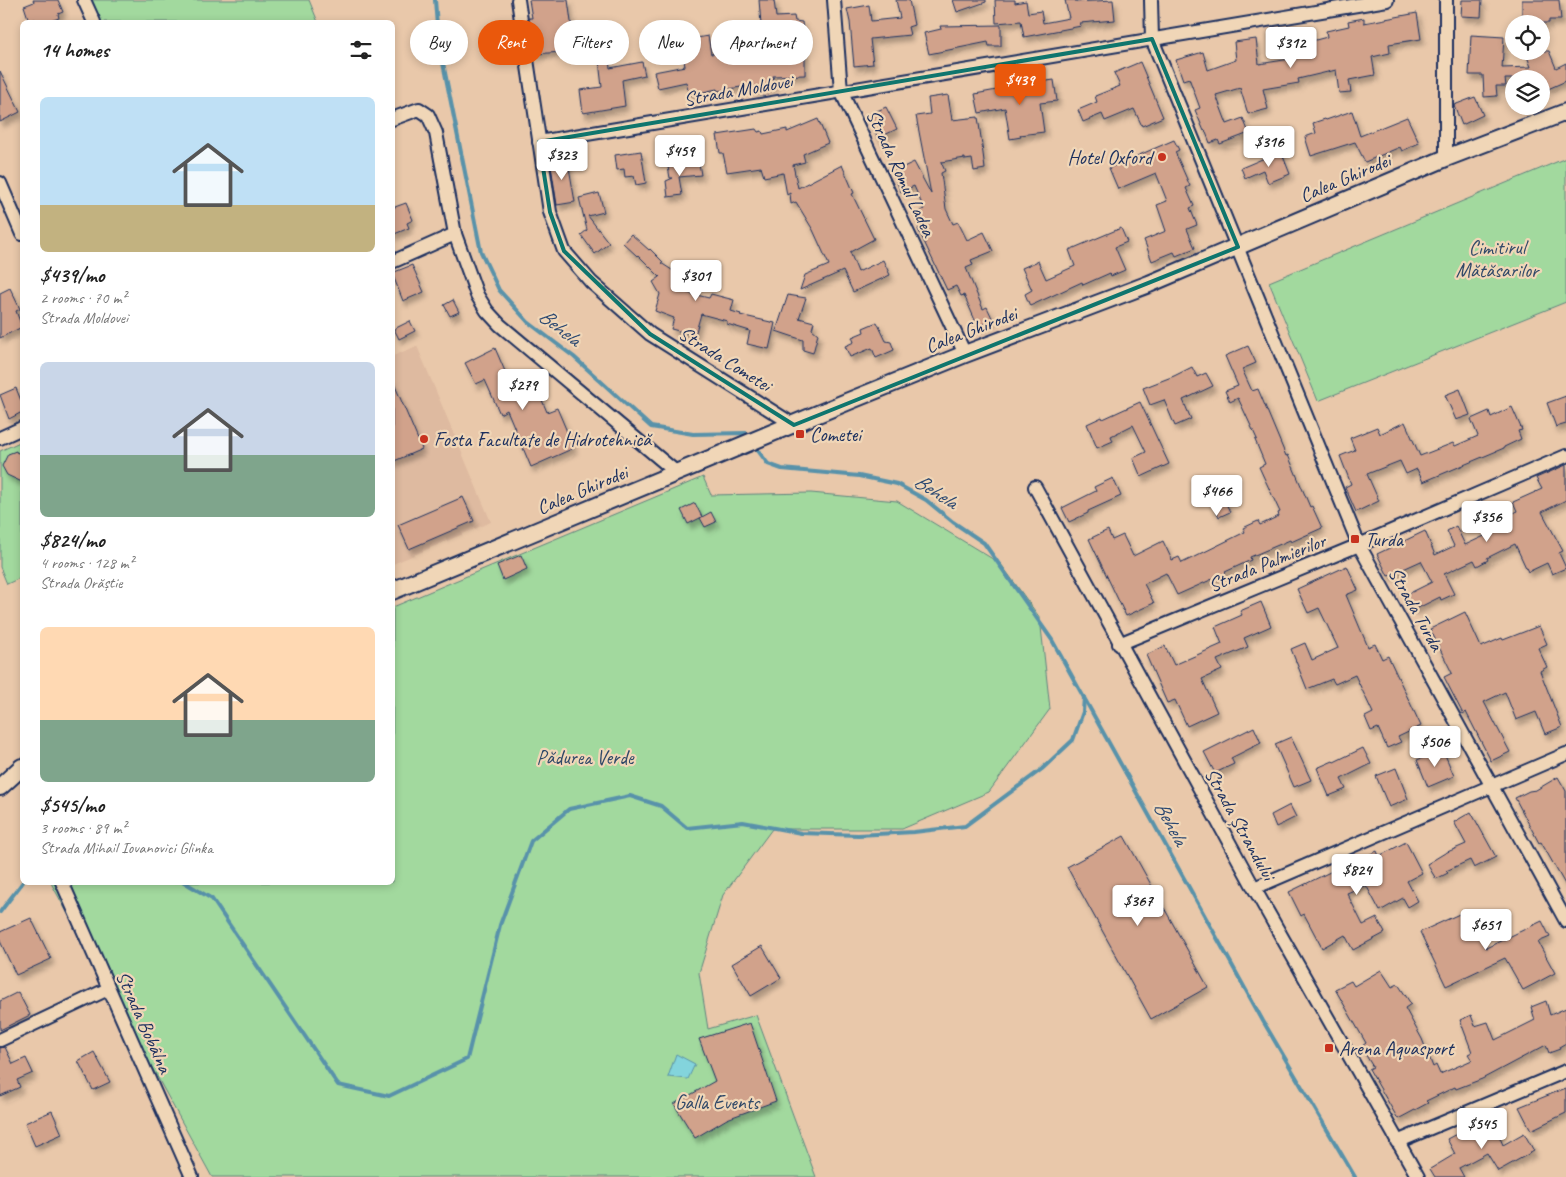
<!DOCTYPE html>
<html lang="en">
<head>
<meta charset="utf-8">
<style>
  :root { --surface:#fff; --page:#f2f2f2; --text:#222; --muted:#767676; --accent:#ea580c }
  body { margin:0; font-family:Caveat,sans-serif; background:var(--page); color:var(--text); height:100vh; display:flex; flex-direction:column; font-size:19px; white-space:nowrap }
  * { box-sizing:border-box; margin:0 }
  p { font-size:16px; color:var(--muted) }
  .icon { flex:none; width:28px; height:28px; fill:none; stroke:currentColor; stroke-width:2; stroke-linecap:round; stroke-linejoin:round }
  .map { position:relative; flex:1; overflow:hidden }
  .drawer { position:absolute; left:20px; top:20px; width:375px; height:865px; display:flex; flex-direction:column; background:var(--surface); border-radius:8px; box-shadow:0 2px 8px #0003 }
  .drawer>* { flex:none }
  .banner { position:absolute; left:410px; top:20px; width:475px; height:45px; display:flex; gap:10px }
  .controls { position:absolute; left:1505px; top:15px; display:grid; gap:10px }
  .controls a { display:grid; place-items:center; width:45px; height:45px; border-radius:50%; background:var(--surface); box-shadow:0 2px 8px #0003; font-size:25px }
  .price { position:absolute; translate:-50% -42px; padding:0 11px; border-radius:5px; background:#fff; color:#222; font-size:16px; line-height:32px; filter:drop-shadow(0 1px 2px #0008) }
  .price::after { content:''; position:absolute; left:50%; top:30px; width:15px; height:11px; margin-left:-8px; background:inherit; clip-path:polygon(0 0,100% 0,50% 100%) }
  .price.selected { background:var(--accent); color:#fff }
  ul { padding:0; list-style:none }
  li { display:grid; align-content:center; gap:10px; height:265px; padding:0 20px }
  li span { display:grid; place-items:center; height:155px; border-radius:8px; color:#555 }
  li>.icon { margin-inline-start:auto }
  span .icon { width:90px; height:90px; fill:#fffc; stroke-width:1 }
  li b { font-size:21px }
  h2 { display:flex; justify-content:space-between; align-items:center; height:60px; padding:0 20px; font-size:21px }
  .tag { padding:0 18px; border-radius:22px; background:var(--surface); box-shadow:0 2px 8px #0003; font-size:18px; line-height:45px }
  .tag.selected { background:var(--accent); color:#fff }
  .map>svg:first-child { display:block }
</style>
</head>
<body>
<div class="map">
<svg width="1566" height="1177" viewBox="0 0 1566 1177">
  <defs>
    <filter id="shadow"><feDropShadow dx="3" dy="5" stdDeviation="2.5" flood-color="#0004"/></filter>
  </defs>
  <rect width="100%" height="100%" fill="#e9c8aa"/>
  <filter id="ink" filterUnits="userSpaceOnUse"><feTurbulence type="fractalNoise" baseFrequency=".02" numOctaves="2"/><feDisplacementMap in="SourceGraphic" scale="10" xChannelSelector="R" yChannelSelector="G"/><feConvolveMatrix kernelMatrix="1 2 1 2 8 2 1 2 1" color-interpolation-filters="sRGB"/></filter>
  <g filter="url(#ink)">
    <path fill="#debaa0" d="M417 346 491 522 393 564V356Z"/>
    <g fill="#a2d99e" stroke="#5e847e">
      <path d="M91 0H309L318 22H100Z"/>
      <path d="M1566 158V302L1318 401 1269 282Z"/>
      <path d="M22 441V577L7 584 0 567V451Z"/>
      <path d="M703 477 711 495 811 493 897 501 1001 564 1040 618 1050 709 989 792 902 829H772L723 895 699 973 708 1029 756 1015 816 1177H212L51 883 392 882 393 607Z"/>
    </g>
    <path fill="#83d4dc" stroke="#5992aa" d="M676 1054 695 1064 688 1079 668 1077Z"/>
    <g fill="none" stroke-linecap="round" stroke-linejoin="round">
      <g stroke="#5992aa" stroke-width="4">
        <path d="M435 0 438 38 481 252 499 290 528 322 574 357 651 427 693 434 746 433 749 437"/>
        <path d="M754 445 768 464 782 469 859 476 897 484 926 500 953 522 984 543 1052 640 1263 1021 1355 1177"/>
        <path d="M184 882 212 899 338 1085 389 1096 467 1059 500 925 531 841 569 809 630 796 661 806 687 828 743 822 801 833 858 835 914 832 965 826 1042 769 1073 740 1083 712 1084 697"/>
        <path d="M0 912 23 882"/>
      </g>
    </g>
    <g fill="#d1a28b" stroke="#1b2f5e" filter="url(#shadow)">
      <path d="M33 0H58L63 12 58 14 59 18 48 22H36L35 19 29 21 24 6 34 2Z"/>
      <path d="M529 0H568L575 51 535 54 529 18H532Z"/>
      <path d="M759 0H774L776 17 794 16 795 21 802 22 805 48V75L773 76 775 86 753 90 752 85 718 91 717 89 689 95 686 82 658 88 654 72 685 66 680 41 708 36 711 54 743 49V52L763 48Z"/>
      <path d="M896 0H909L914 25 908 27 910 35 870 39 873 64 854 66 850 22 847 9 869 5 871 21 900 18Z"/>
      <path d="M953 0H986V2L957 12Z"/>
      <path d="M995 0H1015V3L1026 1 1028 13 1041 11 1043 23 1069 18 1065 0H1076V2L1113 0 1115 20 1080 23 1081 26 1024 37 1021 21 996 23Z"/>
      <path d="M1462 0H1482L1481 17 1461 16Z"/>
      <path d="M1522 0H1559L1561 20H1549V23H1522Z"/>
      <path d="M1417 13 1421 39 1389 44 1390 53 1372 57 1375 75 1349 80 1351 92 1339 93 1336 70 1298 79 1299 83 1263 89 1268 109 1248 114 1240 88 1216 95 1227 124 1243 118 1249 133 1220 144 1218 140 1210 143 1205 130 1204 131 1195 110 1200 108 1189 78 1183 80 1176 60 1203 52 1208 70 1236 60 1234 42 1256 39 1259 64 1296 58 1293 46 1327 37 1326 31 1349 26 1348 21 1364 18V23Z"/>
      <path d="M1001 25V46H989L988 42 929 54 924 33 941 29 940 26Z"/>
      <path d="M1471 35 1504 37 1502 68 1531 67 1525 51H1549L1556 68 1566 63V81L1548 89 1543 79H1505L1506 86H1496L1497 96 1484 97 1483 75H1469Z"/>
      <path d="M609 60 610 68 642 62 645 75 622 80 625 106 583 113 580 90 602 87 599 61Z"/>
      <path d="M1140 62 1163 117 1142 126 1134 109 1105 121 1102 114 1083 122 1078 110 1097 102 1095 96 1120 86 1114 73Z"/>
      <path d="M0 71 20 112 0 122Z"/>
      <path d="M1054 80 1057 101 1040 103 1044 132 1020 135 1021 137 1010 139 1005 108 979 113 975 94 1013 87 1012 86Z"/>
      <path d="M948 95 952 120 978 117 981 138 985 169 974 171 972 159 965 160V158L941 162 945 171 941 173 946 209 953 224 958 222 967 240 984 232 993 251 971 260 973 265 966 268 983 309 987 307 993 320 978 327 964 295 961 296 956 286 947 290 918 229 920 227 914 214 924 209 914 186 901 192 893 172 914 162 931 194 916 116 930 114 928 98Z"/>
      <path d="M1475 97 1483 115 1462 125 1454 105Z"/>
      <path d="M886 107 897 129 878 138 868 115Z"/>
      <path d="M1352 111 1360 136 1407 117 1419 143 1402 151 1400 147 1365 162 1355 142 1311 156 1305 137 1316 133 1313 123 1325 119 1326 120Z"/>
      <path d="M818 119 828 143 803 154 805 162 793 165 798 188 842 165 854 193 852 194 874 239 850 252 858 272 883 260 890 275 853 292 843 271 800 290 805 275 829 265 813 230 796 202 791 204 790 193 787 195 783 173 764 177 761 167 727 172 723 153H720L717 135 756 129 758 132 762 131 763 134 787 129V132Z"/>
      <path d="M1174 140 1179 150 1175 152 1190 186 1186 188 1194 206 1190 208 1197 225 1187 229 1195 248 1176 256 1174 252 1152 261 1144 240 1166 231 1157 205 1167 201 1156 173 1118 189 1109 168Z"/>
      <path d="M641 151 646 183 636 185 634 176 625 177 624 169 617 170 615 155Z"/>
      <path d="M1281 151 1290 174 1268 183 1263 170 1245 178 1241 168Z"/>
      <path d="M567 156 575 202 557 205 550 159Z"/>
      <path d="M699 163 701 175 679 177 682 195 668 197 666 181 673 178H670L668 167Z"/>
      <path d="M599 193 604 212 588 216 609 243 595 254 581 235 587 230 579 198Z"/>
      <path d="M406 203 413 220 407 223 409 228 392 235V208Z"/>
      <path d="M1121 228 1127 242 1115 247 1125 270 1111 276 1110 273 1083 285 1082 282 1030 306 1025 294 1032 290 1022 268 1038 261 1046 279 1075 266 1069 250Z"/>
      <path d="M631 234 649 250 650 249 663 262 661 263 686 279 680 291 709 298 711 294 734 300 731 311 741 314 740 315 775 323 769 349 747 344 750 331 727 324V321L701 314 695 335 671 329 674 318 655 311 660 294 653 282 660 277 638 255 637 256 623 243Z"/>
      <path d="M412 265 424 292 403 301 392 273Z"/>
      <path d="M10 288 20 309 16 311 22 327 0 338V293Z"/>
      <path d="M788 295 806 298 799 318 814 322 812 329 818 334 813 353 803 350V340L776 331Z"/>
      <path d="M453 300 459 312 450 316 444 305Z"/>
      <path d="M410 321 415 331 399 339 394 329Z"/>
      <path d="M877 322 886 341 891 342 894 350 876 358 872 348 850 357 845 346 854 342 852 337 864 332 863 328Z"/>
      <path d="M1248 346 1256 363 1242 369 1252 391 1258 389 1286 456 1288 455 1310 507 1312 506 1322 528 1291 542 1290 540 1250 557 1251 560 1225 572 1226 573 1177 595 1166 573 1144 584 1154 603 1126 616 1089 539 1108 530 1112 540 1123 535 1133 556 1163 541 1172 560 1179 557 1182 563 1245 532 1243 528 1258 521 1260 525 1279 516 1278 513 1280 512 1259 467 1265 464 1255 440 1257 439 1238 398 1230 402 1225 391 1238 386 1225 356Z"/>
      <path d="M495 348 513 390 522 386 524 391 536 386 547 412 557 408 574 448 531 467 507 410 500 414 485 380 476 384 465 363Z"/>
      <path d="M1192 367 1197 377 1206 373 1213 386 1183 400 1191 419 1175 426 1164 400 1150 405 1143 388 1174 376Z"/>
      <path d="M392 379 422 449 392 462Z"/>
      <path d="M16 388 22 403V412L9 419 0 395Z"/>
      <path d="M1460 389 1470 415 1456 420 1445 395Z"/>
      <path d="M1566 396V424L1556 427 1547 403Z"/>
      <path d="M1140 402 1169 464 1141 477 1133 458 1146 452 1133 425 1111 436 1113 441 1097 448 1087 424 1102 417 1103 419Z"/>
      <path d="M1512 407 1522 430 1518 431 1521 439 1504 447V448L1423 482 1417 469 1406 474 1400 461 1367 474 1379 501 1356 512 1345 487 1351 484 1340 456 1355 450 1350 438 1377 427 1380 434 1405 422 1420 456 1453 443 1455 446 1478 436 1471 419 1489 411 1491 417Z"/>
      <path d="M16 451 17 453 22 451V482L7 475 2 466 8 454Z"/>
      <path d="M1566 465V500L1542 512 1563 551 1559 553 1566 568 1552 574 1547 563 1528 572 1515 544 1487 558 1488 560 1477 566 1474 560 1444 574 1454 594 1441 600 1440 597 1414 610 1406 595 1432 582 1421 561 1388 576 1377 554 1425 531 1435 555 1454 546 1447 531 1456 526 1465 545 1495 531 1491 523 1517 511 1513 502 1542 489 1536 478Z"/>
      <path d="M1113 478 1121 496 1088 511V513L1069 522 1062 508 1096 491 1094 487Z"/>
      <path d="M1218 486 1230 512 1219 517 1207 491Z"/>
      <path d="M463 497 474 521 409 549 398 525Z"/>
      <path d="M695 503 702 517 688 524 681 510Z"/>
      <path d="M711 512 716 522 705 527 700 518Z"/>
      <path d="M521 555 527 569 503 580 497 565Z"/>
      <path d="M1347 566 1358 590 1346 595 1368 647 1375 644 1382 659 1388 656 1421 726 1398 737 1401 742 1387 748 1378 728 1371 731 1365 717 1373 713 1355 675 1335 684 1332 679 1307 689 1291 649 1305 643 1312 660 1338 648 1319 608 1308 613 1297 589Z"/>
      <path d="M1261 602 1271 626 1244 638 1248 647 1217 660 1222 670 1202 679 1217 712 1187 726 1175 700 1167 703 1146 655 1165 646 1174 665 1222 644 1215 627 1242 615 1240 611Z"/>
      <path d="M1465 612 1481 647 1502 638 1503 640 1539 626 1547 644 1538 648 1547 667 1540 671 1562 727 1545 734 1536 712 1516 720 1505 692 1484 702 1510 752 1491 761 1466 712 1463 714 1444 677 1452 673 1430 629Z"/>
      <path d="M1254 727 1261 743 1231 758 1234 764 1215 773 1204 752Z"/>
      <path d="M1291 737 1311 780 1294 787 1275 744Z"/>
      <path d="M1363 748 1371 764 1341 779 1346 789 1329 796 1317 768 1333 761 1334 762Z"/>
      <path d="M1443 750 1454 776 1428 787 1417 760Z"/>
      <path d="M1396 768 1408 799 1389 807 1376 776Z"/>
      <path d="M1558 777 1566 791V886L1541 842 1539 843 1515 798 1529 791 1536 790Z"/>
      <path d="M1290 805 1296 817 1276 827 1271 815Z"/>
      <path d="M1471 812 1496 857 1474 868 1470 860 1446 871 1448 873 1436 879 1427 864 1445 853 1466 844 1454 822Z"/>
      <path d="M1124 836 1208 987 1151 1019 1067 867Z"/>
      <path d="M1406 842 1422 873 1407 881 1418 901 1408 907 1403 898 1380 911 1366 885 1347 893 1363 925 1377 918 1385 933 1353 950 1345 935 1322 948 1304 914 1301 916 1289 892 1332 871 1361 861 1360 859 1377 851 1379 856Z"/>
      <path d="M1468 910 1486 948 1542 921 1550 937 1538 942 1555 973 1523 990 1505 958 1446 986 1420 932Z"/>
      <path d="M31 918 51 959 16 975 0 941V932Z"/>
      <path d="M762 946 781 978 751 996 732 964Z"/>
      <path d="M1381 970 1392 987 1398 984 1411 1004 1405 1008 1422 1039 1433 1067 1436 1065 1440 1074 1472 1060 1468 1054 1472 1052 1460 1020 1471 1015 1475 1026 1488 1022 1495 1040 1535 1020 1531 1007 1546 1001 1550 1015 1566 1008V1043L1559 1047 1560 1049 1549 1053 1546 1045 1482 1079 1456 1089 1455 1087 1426 1101 1428 1103 1398 1119 1369 1069 1373 1067 1361 1047 1366 1043 1335 989 1351 981 1354 986Z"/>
      <path d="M18 992 30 1015 0 1030V1001Z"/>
      <path d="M750 1023 776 1101 727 1119 695 1138 674 1104 715 1081 699 1039Z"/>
      <path d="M5 1047 13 1064 26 1058 33 1073 17 1080 20 1087 0 1096V1048Z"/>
      <path d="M94 1052 110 1082 93 1090 78 1061Z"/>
      <path d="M1566 1088V1113L1531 1130 1519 1107Z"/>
      <path d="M52 1111 62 1134 35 1146 25 1123Z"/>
      <path d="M1493 1121 1503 1145 1524 1133 1534 1151 1498 1171 1487 1153 1459 1168 1464 1177H1435L1430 1169 1455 1154 1447 1139 1464 1130 1465 1133Z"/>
    </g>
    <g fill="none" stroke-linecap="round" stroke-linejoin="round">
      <defs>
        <g id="minor">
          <path d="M84 0 94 22"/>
          <path d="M518 0 550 212 564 251 591 282 650 334 794 425"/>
          <path d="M834 0 841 91 965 354"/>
          <path d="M1151 0 1152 39 1359 545 1566 921"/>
          <path d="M392 119 419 109 428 115 436 133 455 234 477 295 487 311 500 325 677 473"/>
          <path d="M539 142 1387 0"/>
          <path d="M1446 158V0"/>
          <path d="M0 183 22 234"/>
          <path d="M392 262 455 234"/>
          <path d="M0 438 22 428"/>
          <path d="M1035 487 1254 888 1418 1177"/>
          <path d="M1119 644 1359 545 1566 456"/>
          <path d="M62 882 192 1177"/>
          <path d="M1254 888 1566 754"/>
          <path d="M0 1040 108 989"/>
          <path d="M1397 1142 1566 1071"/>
        </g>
        <g id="tertiary">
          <path d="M392 591 849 401 965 354 1149 284 1446 158 1566 112"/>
          <path d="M0 787 22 767"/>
        </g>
      </defs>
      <use href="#minor" stroke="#1b2f5e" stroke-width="16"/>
      <use href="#tertiary" stroke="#1b2f5e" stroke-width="20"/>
      <use href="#minor" stroke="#f0d6b7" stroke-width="12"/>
      <use href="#tertiary" stroke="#f0d6b7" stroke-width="16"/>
    </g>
  </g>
  <path fill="none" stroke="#0f766e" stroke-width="4" stroke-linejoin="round" d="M1152 39 1238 247 794 425 650 334 564 251 550 212 539 142Z"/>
  <g fill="#c8321e" stroke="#f0d6b7" stroke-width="2">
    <circle cx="1162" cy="157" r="5"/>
    <rect x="795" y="429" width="10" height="10" rx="2.5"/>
    <circle cx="424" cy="439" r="5"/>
    <rect x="1350" y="534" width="10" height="10" rx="2.5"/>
    <rect x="1324" y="1043" width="10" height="10" rx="2.5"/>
  </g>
  <g text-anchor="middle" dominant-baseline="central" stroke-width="4.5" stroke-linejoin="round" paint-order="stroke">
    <g font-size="20" fill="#1b2f5e" stroke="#f0d6b7">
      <text transform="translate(738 90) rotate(-10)">Strada Moldovei</text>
      <text transform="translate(901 173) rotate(65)">Strada Romul Ladea</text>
      <text transform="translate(1345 178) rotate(-23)">Calea Ghirodei</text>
      <text transform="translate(971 330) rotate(-21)">Calea Ghirodei</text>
      <text transform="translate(725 359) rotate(32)">Strada Cometei</text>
      <text transform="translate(582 490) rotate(-23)">Calea Ghirodei</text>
      <text transform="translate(1267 563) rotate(-22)">Strada Palmierilor</text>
      <text transform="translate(1416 609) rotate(61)">Strada Turda</text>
      <text transform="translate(1240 824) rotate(61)">Strada Ștrandului</text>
      <text transform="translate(144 1022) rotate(66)">Strada Bobâlna</text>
    </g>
    <g font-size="20" fill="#1b2f5e" stroke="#f0d6b7" text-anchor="start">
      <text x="1152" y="157" text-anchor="end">Hotel Oxford</text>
      <text x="810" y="434">Cometei</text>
      <text x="434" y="439">Fosta Facultate de Hidrotehnică</text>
      <text x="1365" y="539">Turda</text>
      <text x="1339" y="1048">Arena Aquasport</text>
    </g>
    <g font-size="20" fill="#2f4868" stroke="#f0d6b7">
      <text x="1497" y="247">Cimitirul<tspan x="1497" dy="23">Mătăsarilor</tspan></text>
      <text x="585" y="757">Pădurea Verde</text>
      <text x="717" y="1102">Galla Events</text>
    </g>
    <g font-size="21" font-style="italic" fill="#2b4871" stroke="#f0d6b7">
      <text transform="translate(560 327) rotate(38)">Behela</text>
      <text transform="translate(936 491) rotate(33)">Behela</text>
      <text transform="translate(1171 823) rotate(61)">Behela</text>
    </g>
  </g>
</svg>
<div class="controls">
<a><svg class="icon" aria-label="locate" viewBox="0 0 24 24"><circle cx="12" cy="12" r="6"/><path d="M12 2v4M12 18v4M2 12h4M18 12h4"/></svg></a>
<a><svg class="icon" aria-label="layers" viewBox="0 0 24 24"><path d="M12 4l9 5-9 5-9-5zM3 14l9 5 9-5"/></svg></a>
</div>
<b class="price" style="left:1291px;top:69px">$312</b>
<b class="price selected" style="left:1020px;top:106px">$439</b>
<b class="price" style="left:1269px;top:168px">$316</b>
<b class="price" style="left:680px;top:177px">$459</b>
<b class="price" style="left:562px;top:181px">$323</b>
<b class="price" style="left:696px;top:302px">$301</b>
<b class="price" style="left:523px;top:411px">$279</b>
<b class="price" style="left:1217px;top:517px">$466</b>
<b class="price" style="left:1487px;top:543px">$356</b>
<b class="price" style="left:1435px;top:768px">$506</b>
<b class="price" style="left:1357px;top:896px">$824</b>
<b class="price" style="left:1138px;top:927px">$367</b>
<b class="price" style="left:1486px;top:951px">$651</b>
<b class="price" style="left:1482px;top:1150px">$545</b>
<div class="banner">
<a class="tag">Buy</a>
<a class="tag selected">Rent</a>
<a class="tag">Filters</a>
<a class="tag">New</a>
<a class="tag">Apartment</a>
</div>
<section class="drawer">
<h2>14 homes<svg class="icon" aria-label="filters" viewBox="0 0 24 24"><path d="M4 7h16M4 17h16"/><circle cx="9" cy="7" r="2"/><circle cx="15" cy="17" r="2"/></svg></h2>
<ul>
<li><span style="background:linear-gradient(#bfe0f5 70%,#c2b280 0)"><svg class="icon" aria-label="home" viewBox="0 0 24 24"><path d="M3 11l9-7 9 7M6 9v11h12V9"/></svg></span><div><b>$439/mo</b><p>2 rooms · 70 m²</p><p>Strada Moldovei</p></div></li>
<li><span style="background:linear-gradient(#c9d6e8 60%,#7fa58c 0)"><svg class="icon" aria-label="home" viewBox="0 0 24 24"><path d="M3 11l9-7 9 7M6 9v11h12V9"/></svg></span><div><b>$824/mo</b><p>4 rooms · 128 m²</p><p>Strada Orăștie</p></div></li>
<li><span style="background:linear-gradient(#ffd9b3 60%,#7fa58c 0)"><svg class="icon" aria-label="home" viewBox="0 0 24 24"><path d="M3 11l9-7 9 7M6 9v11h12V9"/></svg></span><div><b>$545/mo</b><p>3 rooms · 89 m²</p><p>Strada Mihail Iovanovici Glinka</p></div></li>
</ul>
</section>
</div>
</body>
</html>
